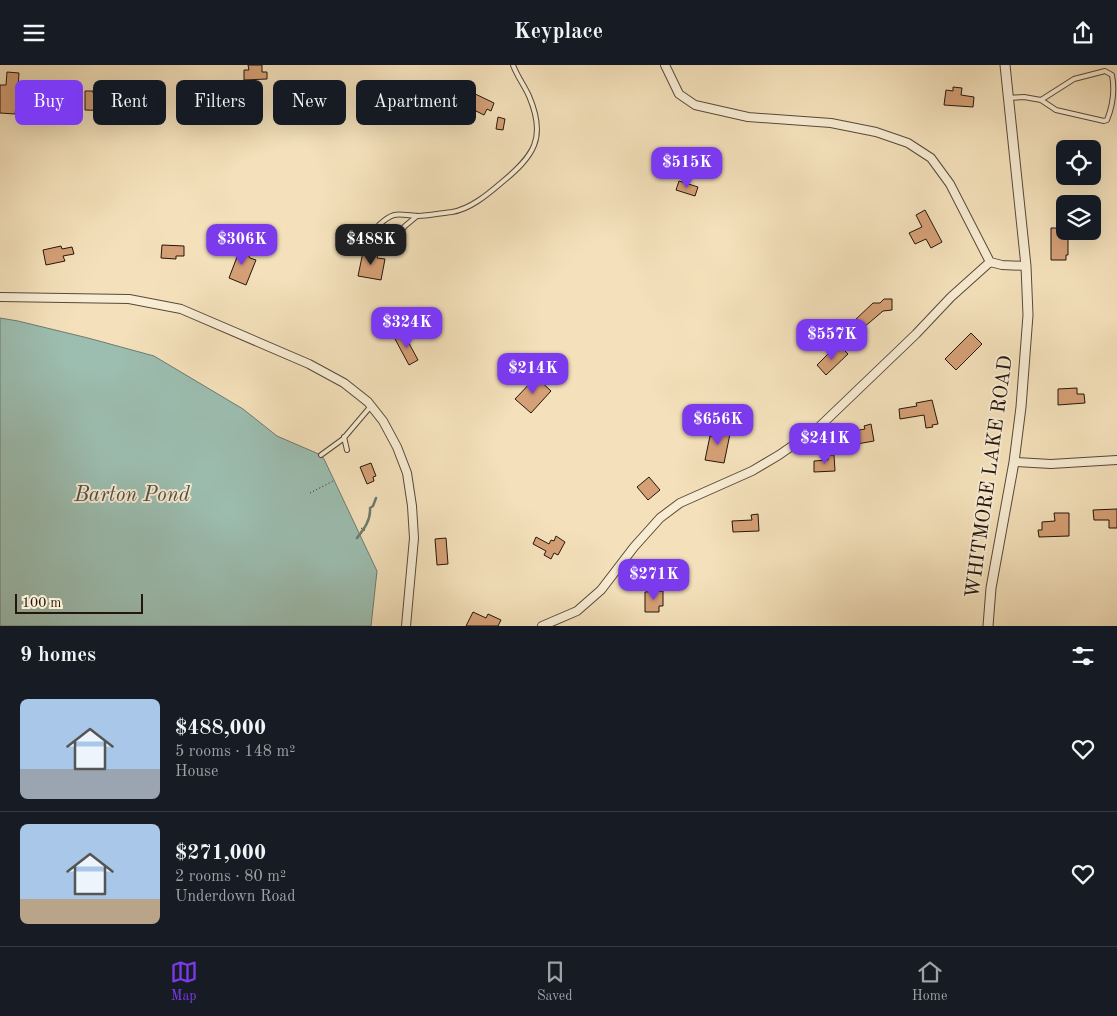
<!DOCTYPE html>
<html lang="en">
<head>
<meta charset="utf-8">
<style>
  :root { --surface:#171b24; --page:#242831; --text:#f1f3f6; --muted:#9ea1a6; --line:#363941; --accent:#7c3aed }
  body { margin:0; font-family:"Old Standard TT",serif; background:var(--page); color:var(--text); height:100vh; display:flex; flex-direction:column; font-size:19px; white-space:nowrap }
  * { box-sizing:border-box; margin:0 }
  p { font-size:16px; color:var(--muted) }
  .icon { flex:none; width:28px; height:28px; fill:none; stroke:currentColor; stroke-width:2; stroke-linecap:round; stroke-linejoin:round }
  .map { position:relative; height:561px; overflow:hidden }
  .details { display:flex; flex-direction:column; background:var(--surface); flex:1 }
  .details>* { flex:none }
  .banner { position:absolute; left:15px; top:15px; width:500px; height:45px; display:flex; gap:10px }
  .controls { position:absolute; left:1056px; top:75px; display:grid; gap:10px }
  .controls a { display:grid; place-items:center; width:45px; height:45px; border-radius:8px; background:var(--surface); box-shadow:0 5px 20px #0002; font-size:25px }
  .scale { position:absolute; left:15px; bottom:12px; width:128px; box-sizing:border-box; padding-left:5px; border:2px solid #23160e; border-top:0; font-size:14px; line-height:18px; white-space:nowrap; color:#23160e; -webkit-text-stroke:4px #f8ecd3; paint-order:stroke }
  .price { position:absolute; translate:-50% -42px; padding:0 11px; border-radius:10px; background:var(--accent); color:#fff; font-size:16px; line-height:32px; filter:drop-shadow(0 1px 2px #0008) }
  .price::after { content:''; position:absolute; left:50%; top:30px; width:15px; height:11px; margin-left:-8px; background:inherit; clip-path:polygon(0 0,100% 0,50% 100%) }
  .price.active { background:#222; color:#fff }
  ul { padding:0; list-style:none }
  li { display:flex; align-items:center; gap:15px; height:125px; padding:0 20px }
  li+li { border-top:1px solid var(--line) }
  li span { display:grid; place-items:center; flex:none; width:140px; height:100px; border-radius:8px; color:#555 }
  li>.icon { margin-inline-start:auto }
  span .icon { width:60px; height:60px; fill:#fffc; stroke-width:1 }
  li b { font-size:21px }
  h2 { display:flex; justify-content:space-between; align-items:center; height:60px; padding:0 20px; font-size:21px }
  .chip { padding:0 18px; border-radius:8px; background:var(--surface); box-shadow:0 5px 20px #0002; font-size:18px; line-height:45px }
  .chip.active { background:var(--accent); color:#fff }
  header { display:flex; justify-content:space-between; align-items:center; height:65px; padding:0 20px; background:var(--surface); font-size:22px; font-weight:700 }
  .dock { display:flex; justify-content:space-around; align-items:center; height:70px; border-top:1px solid var(--line); background:var(--surface); font-size:14px; color:var(--muted) }
  .dock a { display:grid; justify-items:center; gap:2px }
  .dock .active { color:var(--accent) }
  .map>svg:first-child { display:block }
</style>
</head>
<body>
<header><svg class="icon" aria-label="menu" viewBox="0 0 24 24"><path d="M4 6h16M4 12h16M4 18h16"/></svg>Keyplace<svg class="icon" aria-label="share" viewBox="0 0 24 24"><path d="M12 15V3M7 8l5-5 5 5M5 13v7h14v-7"/></svg></header>
<div class="map">
<svg width="1117" height="561" viewBox="0 0 1117 561">
  <rect width="100%" height="100%" fill="#f4e1bb"/>
  <filter id="stains"><feTurbulence type="fractalNoise" baseFrequency=".004" numOctaves="4"/><feColorMatrix values="0 0 0 0 .2 0 0 0 0 .09 0 0 0 0 .02 0 0 0 .5 -.17"/></filter>
  <radialGradient id="worn" r=".72"><stop offset=".6" stop-color="#630" stop-opacity="0"/><stop offset="1" stop-color="#630" stop-opacity=".3"/></radialGradient>
  <path fill="#9cbeb1" stroke="#6c7b70" d="M0 253 18 256 88 273 154 291 243 344 277 371 321 390 324 394 377 506 371 561H0Z"/>
  <g fill="none" stroke-linecap="round" stroke-linejoin="round">
    <path stroke="#6c7b70" stroke-width="2.5" d="M357 473C364 464 371 455 370 443L373 441 376 433"/>
  </g>
  <g fill="#d6a076" stroke="#23160e">
    <path d="M248 0H262V7H267V14L244 15V5H249Z"/>
    <path d="M7 7 19 8 18 23 27 24 26 41H16L15 49 0 48V20H6Z"/>
    <path d="M953 22 962 23 961 30 974 32 973 42 944 40 946 25 953 26Z"/>
    <path d="M131 23H142L141 42H125L129 51 122 54 119 46 85 45V26H93V28H114V31H128V25Z"/>
    <path d="M467 25 494 38 491 46 487 44 484 50 476 46 474 50 464 45 466 42 460 39Z"/>
    <path d="M498 52 505 54 503 65 496 64Z"/>
    <path d="M679 116 698 122 695 131 676 125Z"/>
    <path d="M925 145 942 177 931 183 926 174 915 179 909 168 922 162 916 150Z"/>
    <path d="M1051 163H1065V166H1068V190H1066V195H1051Z"/>
    <path d="M241 179 250 193 256 195 246 220 229 213 237 192 233 184Z"/>
    <path d="M162 180 184 181V191H176V194L161 193Z"/>
    <path d="M61 181 62 184 72 182 74 189 63 191 65 196 46 200 43 185Z"/>
    <path d="M363 187 378 189 377 193 385 194 381 215 358 211Z"/>
    <path d="M884 234H892V245L883 246 863 263 855 255 873 238H880Z"/>
    <path d="M971 268 982 279 956 305 945 294Z"/>
    <path d="M404 269 418 295 409 300 395 274Z"/>
    <path d="M841 282 848 289 826 310 817 300 831 286 834 289Z"/>
    <path d="M536 312 551 326 531 348 515 334Z"/>
    <path d="M1077 323V329H1084L1085 338 1058 340V324Z"/>
    <path d="M932 335 938 359 932 360 933 362 926 363 924 350 900 354 899 344 917 341 916 338Z"/>
    <path d="M871 359 874 376 857 379 854 366 865 364 864 361Z"/>
    <path d="M721 362 731 364 724 398 705 395 710 371 719 372Z"/>
    <path d="M828 390H834L835 406 814 407V396L828 395Z"/>
    <path d="M371 398 376 411 373 412 374 416 367 419 360 402Z"/>
    <path d="M649 412 660 425 648 435 637 422Z"/>
    <path d="M1117 444V463H1109V455H1094L1093 445Z"/>
    <path d="M1054 448H1069V471L1039 472 1038 465H1042V457L1055 456Z"/>
    <path d="M758 449 759 466 733 467 732 456 752 455 751 450Z"/>
    <path d="M556 471 565 477 558 490 554 488 551 494 544 490 546 486 533 479 536 472 549 479 551 475 554 476Z"/>
    <path d="M446 473 448 499 437 500 435 474Z"/>
    <path d="M663 526V541H659V547H645V527Z"/>
    <path d="M473 547 486 553 488 549 501 555 498 561H466Z"/>
  </g>
  <g fill="none" stroke-linecap="round" stroke-linejoin="round">
    <defs>
      <g id="service">
        <path d="M1008 33 1024 32 1041 35 1074 14 1105 6 1112 10C1115 26 1113 40 1107 55L1104 56 1056 45 1041 35"/>
        <path d="M417 151 405 161 392 177 384 178 380 169 379 160C395 145 398 150 418 151 428 151 441 148 452 147 470 144 487 130 501 118 534 91 547 73 529 31 524 20 517 11 513 0"/>
        <path d="M344 372 347 385"/>
        <path d="M321 390 343 374 371 341"/>
      </g>
      <g id="minor">
        <path d="M665 0 679 29 695 40 748 52 831 58 876 67 908 78 931 93 950 119 990 197 1002 200 1026 201"/>
        <path d="M0 232 129 234 181 244 309 299 344 318 368 337 383 356 397 382 407 408 412 441 414 473 406 561"/>
        <path d="M1014 397 1051 399 1117 395"/>
        <path d="M542 561 577 546 601 525 634 482 660 453 680 438 752 406 779 390 818 363 916 269 951 232 990 197"/>
      </g>
      <path id="tertiary" d="M988 561 991 523 1014 397 1021 342 1028 250 1026 201 1005 0"/>
    </defs>
    <use href="#service" stroke="#574939" stroke-width="6"/>
    <use href="#minor" stroke="#574939" stroke-width="10"/>
    <use href="#tertiary" stroke="#574939" stroke-width="11"/>
    <g stroke="#23160e" stroke-width="1" stroke-dasharray="1 2.5" stroke-linecap="butt">
      <path d="M310 428 335 415"/>
      <path d="M361 463 366 466"/>
    </g>
    <use href="#service" stroke="#f8ecd3" stroke-width="4"/>
    <use href="#minor" stroke="#f8ecd3" stroke-width="8"/>
    <use href="#tertiary" stroke="#f8ecd3" stroke-width="9"/>
  </g>
  <g text-anchor="middle" dominant-baseline="central" stroke-width="4" stroke-linejoin="round" paint-order="stroke">
    <g font-size="20" fill="#23160e" stroke="#f8ecd3">
      <text transform="translate(990 412) rotate(-82)">WHITMORE LAKE ROAD</text>
    </g>
    <g font-size="21" font-style="italic" fill="#4d5147" stroke="#f8ecd3">
      <text x="132" y="430">Barton Pond</text>
    </g>
  </g>
  <rect width="100%" height="100%" filter="url(#stains)"/>
  <rect width="100%" height="100%" fill="url(#worn)"/>
</svg>
<div class="controls">
<a><svg class="icon" aria-label="locate" viewBox="0 0 24 24"><circle cx="12" cy="12" r="6"/><path d="M12 2v4M12 18v4M2 12h4M18 12h4"/></svg></a>
<a><svg class="icon" aria-label="layers" viewBox="0 0 24 24"><path d="M12 4l9 5-9 5-9-5zM3 14l9 5 9-5"/></svg></a>
</div>
<div class="scale">100 m</div>
<b class="price" style="left:687px;top:124px">$515K</b>
<b class="price" style="left:242px;top:201px">$306K</b>
<b class="price active" style="left:371px;top:201px">$488K</b>
<b class="price" style="left:407px;top:284px">$324K</b>
<b class="price" style="left:832px;top:296px">$557K</b>
<b class="price" style="left:533px;top:330px">$214K</b>
<b class="price" style="left:718px;top:381px">$656K</b>
<b class="price" style="left:825px;top:400px">$241K</b>
<b class="price" style="left:654px;top:536px">$271K</b>
<div class="banner">
<a class="chip active">Buy</a>
<a class="chip">Rent</a>
<a class="chip">Filters</a>
<a class="chip">New</a>
<a class="chip">Apartment</a>
</div>
</div>
<section class="details">
<h2>9 homes<svg class="icon" aria-label="filters" viewBox="0 0 24 24"><path d="M4 7h16M4 17h16"/><circle cx="9" cy="7" r="2"/><circle cx="15" cy="17" r="2"/></svg></h2>
<ul>
<li><span style="background:linear-gradient(#a9c7e8 70%,#9aa5b1 0)"><svg class="icon" aria-label="home" viewBox="0 0 24 24"><path d="M3 11l9-7 9 7M6 9v11h12V9"/></svg></span><div><b>$488,000</b><p>5 rooms · 148 m²</p><p>House</p></div><svg class="icon" aria-label="heart" viewBox="0 0 24 24"><path d="M12 20l-8-8c-3-5 5-10 8-4 3-6 11-1 8 4z"/></svg></li>
<li><span style="background:linear-gradient(#a9c7e8 75%,#b9a48a 0)"><svg class="icon" aria-label="home" viewBox="0 0 24 24"><path d="M3 11l9-7 9 7M6 9v11h12V9"/></svg></span><div><b>$271,000</b><p>2 rooms · 80 m²</p><p>Underdown Road</p></div><svg class="icon" aria-label="heart" viewBox="0 0 24 24"><path d="M12 20l-8-8c-3-5 5-10 8-4 3-6 11-1 8 4z"/></svg></li>
</ul>
</section>
<nav class="dock">
<a class="active"><svg class="icon" aria-label="map" viewBox="0 0 24 24"><path d="M3 6l6-2 6 2 6-2v14l-6 2-6-2-6 2zM9 4v14M15 6v14"/></svg>Map</a>
<a><svg class="icon" aria-label="saved" viewBox="0 0 24 24"><path d="M7 4h10v16l-5-4-5 4z"/></svg>Saved</a>
<a><svg class="icon" aria-label="home" viewBox="0 0 24 24"><path d="M3 11l9-7 9 7M6 9v11h12V9"/></svg>Home</a>
</nav>
</body>
</html>
